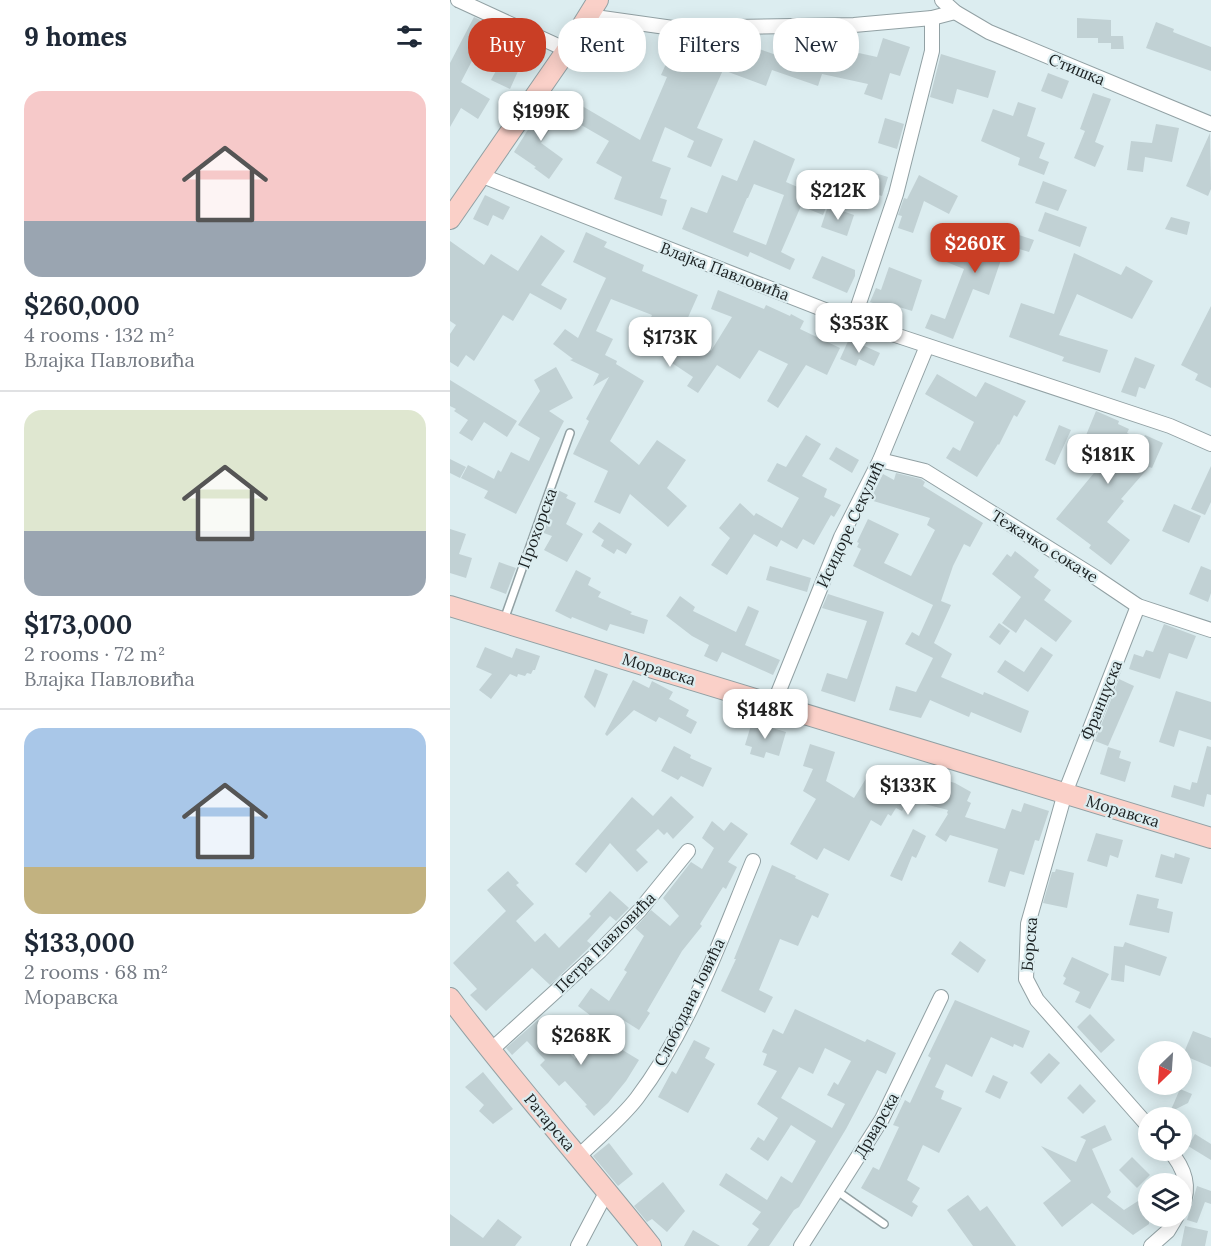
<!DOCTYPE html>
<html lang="en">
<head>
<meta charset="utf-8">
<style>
  :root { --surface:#fff; --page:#f6f6f7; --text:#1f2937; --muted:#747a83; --line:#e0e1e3; --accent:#c93e25 }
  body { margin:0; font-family:Lora,serif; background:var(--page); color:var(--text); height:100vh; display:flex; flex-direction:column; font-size:22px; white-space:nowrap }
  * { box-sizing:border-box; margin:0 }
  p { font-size:20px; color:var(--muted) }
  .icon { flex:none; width:33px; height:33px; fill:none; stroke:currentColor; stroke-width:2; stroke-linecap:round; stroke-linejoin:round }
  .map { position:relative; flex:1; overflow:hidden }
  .details { display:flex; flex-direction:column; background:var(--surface); width:450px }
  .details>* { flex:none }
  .guide { position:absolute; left:18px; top:18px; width:570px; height:54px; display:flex; gap:12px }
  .needle { width:39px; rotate:205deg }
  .buttons { position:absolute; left:688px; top:1041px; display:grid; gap:12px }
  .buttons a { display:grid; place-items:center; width:54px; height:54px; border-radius:50%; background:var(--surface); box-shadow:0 3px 15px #0003; font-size:30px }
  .price { position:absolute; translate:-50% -51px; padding:0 14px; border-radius:12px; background:#fff; color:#222; font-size:20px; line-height:39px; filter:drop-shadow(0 2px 3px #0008) }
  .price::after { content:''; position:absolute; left:50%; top:36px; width:18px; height:14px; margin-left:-9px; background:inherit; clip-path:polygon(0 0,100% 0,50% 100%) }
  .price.on { background:var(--accent); color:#fff }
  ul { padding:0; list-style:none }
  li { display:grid; align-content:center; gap:12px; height:318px; padding:0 24px }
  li+li { border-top:2px solid var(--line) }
  li span { display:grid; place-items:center; height:186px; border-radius:18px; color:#555 }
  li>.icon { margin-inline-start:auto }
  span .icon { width:108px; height:108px; fill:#fffc; stroke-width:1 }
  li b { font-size:26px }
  h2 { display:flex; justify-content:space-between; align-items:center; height:72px; padding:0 24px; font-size:26px }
  .chip { padding:0 21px; border-radius:24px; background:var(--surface); box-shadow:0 3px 15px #0003; font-size:21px; line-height:54px }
  .chip.on { background:var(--accent); color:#fff }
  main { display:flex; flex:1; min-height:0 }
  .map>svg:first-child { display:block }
</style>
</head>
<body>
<main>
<section class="details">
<h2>9 homes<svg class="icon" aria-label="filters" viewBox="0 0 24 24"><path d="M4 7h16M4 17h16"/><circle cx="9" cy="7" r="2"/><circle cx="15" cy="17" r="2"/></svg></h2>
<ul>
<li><span style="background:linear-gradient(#f6c9c9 70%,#9aa5b1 0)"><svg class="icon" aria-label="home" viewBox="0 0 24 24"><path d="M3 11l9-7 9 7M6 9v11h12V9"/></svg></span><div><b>$260,000</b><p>4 rooms · 132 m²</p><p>Влајка Павловића</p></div></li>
<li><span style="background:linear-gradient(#dfe7d0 65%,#9aa5b1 0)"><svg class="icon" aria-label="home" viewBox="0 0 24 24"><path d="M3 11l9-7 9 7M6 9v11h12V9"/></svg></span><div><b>$173,000</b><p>2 rooms · 72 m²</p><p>Влајка Павловића</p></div></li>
<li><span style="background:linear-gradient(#a9c7e8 75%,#c2b280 0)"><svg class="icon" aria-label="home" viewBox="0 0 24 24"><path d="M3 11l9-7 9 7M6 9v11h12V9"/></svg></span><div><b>$133,000</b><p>2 rooms · 68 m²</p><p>Моравска</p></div></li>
</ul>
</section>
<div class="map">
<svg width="761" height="1246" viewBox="0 0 761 1246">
  <rect width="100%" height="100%" fill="#dcedf0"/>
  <g fill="#c1d1d4" fill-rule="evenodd">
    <path d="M24 17 84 45 71 70 69 69 60 89 41 80 48 67 25 55 11 82 40 99 28 119 11 108 0 127V63Z"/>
    <path d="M627 18 661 20V41V36H673L674 49H661V43H648V38H627Z"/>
    <path d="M706 22 724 29 723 32 761 47V71L696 48Z"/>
    <path d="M433 38 460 47 450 76 440 73 432 100 414 94 418 84 372 74 368 86 322 70 316 86 273 70 247 128 273 139 261 167 237 157 244 141 215 127 202 161 221 168 210 198 217 200 212 216 164 199 172 177 146 163 159 141 119 118 127 103 190 140 217 77 211 75 224 46 254 59 262 39 295 54 298 45 346 62 351 45 384 56 386 48 427 57Z"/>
    <path d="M491 54 546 71 538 98 507 89 503 104 480 97Z"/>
    <path d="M598 73 619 81 612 99 591 91Z"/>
    <path d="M643 93 661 99 645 142 654 146 645 167 624 158 635 131 630 129Z"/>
    <path d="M96 101 112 111 91 143 113 159 99 179 84 168 86 167 64 152Z"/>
    <path d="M568 102 586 108 577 136 595 143 589 158 599 162 594 175 568 165 570 158 531 141 543 109 563 116Z"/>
    <path d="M435 118 454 124 447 149 428 143Z"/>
    <path d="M706 124 729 128 722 162 695 157 693 172 677 170 681 141 702 143Z"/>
    <path d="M760 133 761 189 758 196 736 186Z"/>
    <path d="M304 140 345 159 336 182 366 195 374 175 387 180 373 215 351 206 331 252 345 259 340 270 300 252 298 257 232 229 241 207 257 213 272 175 287 181ZM304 184 334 195 316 245 283 232 297 198H298Z"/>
    <path d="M425 173 438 177 432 196 419 192Z"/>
    <path d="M469 175 508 196 499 214 474 201 463 233 448 228 452 216 448 215 454 198 457 199Z"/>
    <path d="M593 181 617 190 608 211 585 203Z"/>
    <path d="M35 195 60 207 53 220 43 215 38 226 23 219Z"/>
    <path d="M378 206 404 215 397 236 371 227Z"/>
    <path d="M595 212 637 227 630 247 588 231Z"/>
    <path d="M721 217 740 222 737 235 715 229Z"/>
    <path d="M548 228 584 240 579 252 556 245 539 295 523 289 503 339 475 328 481 314 495 319 514 269 494 261 500 243 519 251 527 234 544 241Z"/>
    <path d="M136 232 157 242 154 247 194 265 192 271 248 295 232 331 261 351 282 317 261 309 268 290 314 309 316 305 340 316 341 314 354 321 350 329 390 348 377 375 356 365 328 408 317 401 338 364 309 350 290 379 267 365 248 393 237 386 243 377 216 359 219 354 191 340 202 315 161 299 146 331 163 339 155 355 167 361 166 364 194 381 160 441 189 465 207 440 236 460 217 488 237 506 218 527 180 494 170 514 144 502 158 471 123 454 139 421 136 419 159 377 143 386 149 374 120 360 123 359 103 344 115 329 128 338 156 278 123 262Z"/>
    <path d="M91 235 115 251 91 285 117 299 111 310 80 293 63 321 53 315 24 361 16 355 8 367 0 362V334L6 325 0 321V241L34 265 41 254 68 271Z"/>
    <path d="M624 253 671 275 676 266 703 281 682 319 627 294 609 335 658 350 650 373 612 361 614 357 559 337 571 303 604 314Z"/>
    <path d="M372 256 405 270V276L397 293 362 278Z"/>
    <path d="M439 267 472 280 462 311 443 305 441 309 420 302 426 288 431 290Z"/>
    <path d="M761 306V388L745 380 748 374 731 365Z"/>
    <path d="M399 339 430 353 424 366 409 359 406 366 390 359Z"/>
    <path d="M685 357 705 365 695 389 689 387 686 397 671 392Z"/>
    <path d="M106 367 123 398 99 411 114 421 66 514 34 498 38 491 11 478 18 465 44 479 48 470 51 472 61 452 79 461 90 438 68 425 90 391 84 380Z"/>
    <path d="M487 374 526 397 535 382 576 401 567 417 564 415 549 445 548 444 527 477 496 458 503 447 510 451 524 422 475 394Z"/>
    <path d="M0 380 67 421 57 437 34 422 22 441 9 433 18 420 4 411 6 409 0 406Z"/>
    <path d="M646 411 669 421 668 424 679 429 677 433 692 440 695 435 713 443 702 468 699 467 671 499 674 501 657 522 680 540 661 565 639 548 641 545 606 519 658 456 632 445Z"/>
    <path d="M609 425 621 430 605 465 595 460Z"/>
    <path d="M356 435 371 444 352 476 377 489 374 497 391 505 384 517 381 515 364 545 353 539 347 549 331 540 327 547 304 534 277 575 261 565 280 538 269 528 290 503 304 516 306 513 332 528 349 498 317 481 327 463 336 467Z"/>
    <path d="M386 447 409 460 402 473 379 459Z"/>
    <path d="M0 459 16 467 10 478 0 473Z"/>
    <path d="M761 466V502L755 515 741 509Z"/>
    <path d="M446 473 471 479 475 482 473 486 533 523 520 547 514 544 503 566 491 601 501 605 484 643 502 654 491 677 533 695 534 692 579 711 571 733 521 712 519 717 480 700 471 718 439 710 446 686 466 692 483 658 455 644 462 632 469 636 483 605 403 566 411 549 407 547 409 543 407 542 418 519 449 534 434 563 461 576 485 530 477 525 480 518 420 500 433 474 444 480Z"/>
    <path d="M106 489 118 495 116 498 126 503 116 524 133 534 117 562 94 550 102 536 91 532Z"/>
    <path d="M724 504 751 516 739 543 712 531Z"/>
    <path d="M149 522 182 544 176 554 167 549 164 554 151 546 154 540 142 532Z"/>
    <path d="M0 529 16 534 9 554 22 558 16 578 0 573Z"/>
    <path d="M565 551 589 570 584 577 601 590 594 600 622 621 606 642 575 619 566 633 552 623 571 597 542 574 557 554 561 557Z"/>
    <path d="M49 562 66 568 56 594 40 588Z"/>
    <path d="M320 566 361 578 357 592 316 580Z"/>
    <path d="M751 566 761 570V593L758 602 739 594Z"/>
    <path d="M126 570 141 578 138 585 151 592 148 597 182 612 180 614 198 620 194 634 160 624 157 631 122 617 121 619 105 611Z"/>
    <path d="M378 594 434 612 405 702 371 691 377 673 397 679 417 621 372 608Z"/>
    <path d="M230 596 245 607 243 611 286 632 298 606 309 611 295 645 330 660 323 675 272 652 267 662 254 656 259 645 242 636 216 616Z"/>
    <path d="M549 623 560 631 550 645 539 637Z"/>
    <path d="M714 624 746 636 737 659 719 653 710 679 679 669 684 654 693 657 696 650 703 652Z"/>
    <path d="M35 647 62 658 66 648 90 656 85 670H83L81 674 77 673 75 676 68 674 67 677 60 674 41 699 29 690 42 674 26 667Z"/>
    <path d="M591 647 603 655 578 692 547 672 555 660 574 672Z"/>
    <path d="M145 669 158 674 145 708 134 697Z"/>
    <path d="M669 679 684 686 658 746 645 741Z"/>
    <path d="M183 680 199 688 202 681 223 692 219 699 239 710 236 716 247 722 241 734 209 717 206 722 184 710 157 736 155 734Z"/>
    <path d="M726 691 761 702V740L729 730 724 747 709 742Z"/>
    <path d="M302 722 336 732 329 756 316 752 314 758 300 754 302 747 295 745Z"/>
    <path d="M360 744 385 752 376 781 404 798 422 769 459 791 465 772 505 783 521 792 517 801 521 803 515 817 555 829 562 809 571 812 574 803 599 811 589 841 585 840 574 875 560 871 555 887 538 882 548 849 500 835 496 842 485 835 498 814 497 813 498 810 459 800 452 811 446 808 441 816 438 814 431 826 421 820 399 861 374 848 367 860 340 844 366 799 353 791 363 769 353 766Z"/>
    <path d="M224 746 241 755 240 758 262 768 253 787 231 776 228 780 211 771Z"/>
    <path d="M757 746 761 747V795L757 794 754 807 721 797 724 785 740 790 742 782 747 783Z"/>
    <path d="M658 747 671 751 669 758 681 762 675 782 650 774Z"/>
    <path d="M221 796 244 817 223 839 217 832 214 835 208 829 186 850 198 862 187 872 160 843 136 873 125 864 182 797 203 816Z"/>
    <path d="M262 821 274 831 281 822 298 834 278 862 287 867 276 889 273 887 250 924 252 926 232 951 197 1011 200 1013 189 1030 170 1018 161 1031 128 1006 141 988 159 1001 177 972 174 970 194 936 185 928 201 910 220 926 229 916 213 898 241 862 252 869 264 848 252 838Z"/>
    <path d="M463 829 476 836 466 858 462 856 452 881 440 876Z"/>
    <path d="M646 833 673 840 668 858 660 855 657 867 637 861Z"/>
    <path d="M725 853 740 858 732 884 705 877 711 854 724 858Z"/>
    <path d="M322 865 346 876 345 878 379 894 368 918 362 915 348 946 330 939 309 990 323 997 315 1013 271 991 286 959H284Z"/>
    <path d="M606 869 624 873 617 908 593 903 602 872H605Z"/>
    <path d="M58 871 69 883 66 885 84 904 66 921 85 942 95 933 109 948 141 916 139 914 160 891 179 908 166 921 160 916 137 941 142 945 100 985 82 968 36 1011 20 995 27 989 3 963 56 911 37 890Z"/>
    <path d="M687 894 709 899 707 908 723 912 719 933 679 925Z"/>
    <path d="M510 941 536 960 528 973 501 954Z"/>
    <path d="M675 942 717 957 710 976 675 965 674 982 661 980 664 946 673 947Z"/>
    <path d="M622 957 659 974 640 1009 625 1002 630 992 613 984 616 978 613 976Z"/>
    <path d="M505 1000 580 1031 573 1048 564 1044 563 1047 541 1037 522 1077 496 1064 485 1087 494 1091 491 1099 512 1108 489 1153 473 1145 457 1180 470 1188 462 1202 468 1206 462 1217 411 1188 423 1167 429 1170 449 1127 443 1125 455 1100 460 1103 481 1058 478 1056Z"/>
    <path d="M345 1009 415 1042 417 1039 446 1053 436 1074 427 1070 396 1129 349 1207 344 1210 319 1246H297L309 1229 302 1224 311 1212 269 1185 276 1173 317 1200 331 1176 342 1183 366 1141 341 1125 318 1161 300 1149 308 1137 314 1141 328 1118 307 1104 327 1071 313 1065 317 1054 312 1052 323 1029 333 1034ZM375 1048 401 1061 388 1085 384 1082 377 1095 395 1104 382 1128 331 1098 349 1067 363 1074Z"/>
    <path d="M640 1014 665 1040 651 1053 627 1027Z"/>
    <path d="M88 1020 125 1059 146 1034 189 1060 176 1081 158 1103 144 1116 135 1106 137 1105 115 1081 109 1086 90 1065 95 1060 77 1041 62 1055 56 1048Z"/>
    <path d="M743 1031 761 1038V1067L733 1055Z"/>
    <path d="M244 1040 260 1048 255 1058 265 1064 238 1113 208 1097 222 1071 226 1074Z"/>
    <path d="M599 1053 610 1063 591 1084 580 1073Z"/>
    <path d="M33 1072 63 1109 43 1124 29 1111 34 1105 15 1087Z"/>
    <path d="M543 1075 558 1082 550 1099 535 1092Z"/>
    <path d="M630 1084 646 1101 633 1114 617 1098Z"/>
    <path d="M730 1089 742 1094 738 1103 720 1112Z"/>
    <path d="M655 1125 662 1140 642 1149 661 1192 657 1197 674 1210 699 1194V1224L683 1235 642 1203 612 1227 593 1203 621 1181 591 1146 626 1162 636 1140 630 1137Z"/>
    <path d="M745 1134 761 1144V1160L738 1146Z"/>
    <path d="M159 1143 183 1174 168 1186 143 1156Z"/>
    <path d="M682 1157 700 1175 687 1188 669 1170Z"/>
    <path d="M213 1182 235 1211 217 1232 202 1219 197 1222 184 1206Z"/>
    <path d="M747 1186 761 1191V1204L755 1202 747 1223 737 1220Z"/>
    <path d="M518 1195 530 1211 537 1206 566 1246H523L497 1210Z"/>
    <path d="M0 1214 33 1238 48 1219 72 1237 65 1246H0Z"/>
    <path d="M735 1226 758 1231 755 1246H731Z"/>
    <path d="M243 1230 270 1246H234Z"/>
  </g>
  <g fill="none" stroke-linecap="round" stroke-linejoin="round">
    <defs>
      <g id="lane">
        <path d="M54 620 120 433"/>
        <path d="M387 1191 434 1224"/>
      </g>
      <g id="street">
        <path d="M8 0 117 50"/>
        <path d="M492 0 505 12 539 32 761 124"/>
        <path d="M138 16 223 28 404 25 482 18 505 12"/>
        <path d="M30 175 403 321 720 426 761 444"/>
        <path d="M403 321 446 194 482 51V18"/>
        <path d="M430 460 475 471 645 577 688 606 761 630"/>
        <path d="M688 606 615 793 578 924 576 979 587 1000 699 1127"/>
        <path d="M324 703 391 537 430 460 477 346"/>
        <path d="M40 1051 150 951 190 910 238 851"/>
        <path d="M719 1150C734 1167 741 1186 732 1207"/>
        <path d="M129 1156C148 1137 171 1119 187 1098 240 1028 270 941 303 861"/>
        <path d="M128 1246 157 1191"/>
        <path d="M351 1246 432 1119 491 997"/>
        <path d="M701 1246 718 1231 727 1216"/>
      </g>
      <g id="secondary">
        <path d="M0 219 117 50 148 0"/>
        <path d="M0 606 761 838"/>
        <path d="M0 998C64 1083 135 1163 201 1246"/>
      </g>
    </defs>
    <use href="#lane" stroke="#92a1a4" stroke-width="10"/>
    <use href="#street" stroke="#92a1a4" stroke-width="16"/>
    <use href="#secondary" stroke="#92a1a4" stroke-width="22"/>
    <use href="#lane" stroke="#fff" stroke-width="7"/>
    <use href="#street" stroke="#fff" stroke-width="14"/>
    <use href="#secondary" stroke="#fad0c8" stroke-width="20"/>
  </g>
  <g text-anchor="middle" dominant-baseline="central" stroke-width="4.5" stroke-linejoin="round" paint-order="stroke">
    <g font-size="16" fill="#1b2122" stroke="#dcedf0">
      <text transform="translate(627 69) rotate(22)">Стишка</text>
      <text transform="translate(275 271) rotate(21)">Влајка Павловића</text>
      <text transform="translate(400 524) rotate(-65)">Исидоре Секулић</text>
      <text transform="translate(87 528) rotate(-70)">Прохорска</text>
      <text transform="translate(595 546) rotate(32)">Тежачко сокаче</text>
      <text transform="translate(209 669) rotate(17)">Моравска</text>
      <text transform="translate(651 700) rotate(-68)">Француска</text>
      <text transform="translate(673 811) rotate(17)">Моравска</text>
      <text transform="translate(155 942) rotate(-45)">Петра Павловића</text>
      <text transform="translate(579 944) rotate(-85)">Борска</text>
      <text transform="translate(239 1002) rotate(-64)">Слободана Јовића</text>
      <text transform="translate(100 1122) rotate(50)">Ратарска</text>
      <text transform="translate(426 1125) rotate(-60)">Дрварска</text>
    </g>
  </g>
</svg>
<div class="buttons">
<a><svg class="needle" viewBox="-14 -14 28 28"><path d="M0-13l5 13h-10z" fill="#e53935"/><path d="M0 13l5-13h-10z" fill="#747a83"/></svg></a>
<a><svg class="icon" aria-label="locate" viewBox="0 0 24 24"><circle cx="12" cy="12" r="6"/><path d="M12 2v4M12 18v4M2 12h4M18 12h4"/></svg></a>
<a><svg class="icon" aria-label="layers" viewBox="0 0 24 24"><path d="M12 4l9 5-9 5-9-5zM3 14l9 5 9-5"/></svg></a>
</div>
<b class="price" style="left:91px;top:142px">$199K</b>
<b class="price" style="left:388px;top:221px">$212K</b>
<b class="price on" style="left:525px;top:274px">$260K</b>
<b class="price" style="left:409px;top:354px">$353K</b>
<b class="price" style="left:220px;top:368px">$173K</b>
<b class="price" style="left:658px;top:485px">$181K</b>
<b class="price" style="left:315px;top:740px">$148K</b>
<b class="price" style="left:458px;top:816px">$133K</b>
<b class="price" style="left:131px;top:1066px">$268K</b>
<div class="guide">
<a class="chip on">Buy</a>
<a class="chip">Rent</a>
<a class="chip">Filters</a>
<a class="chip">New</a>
</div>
</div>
</main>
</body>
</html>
